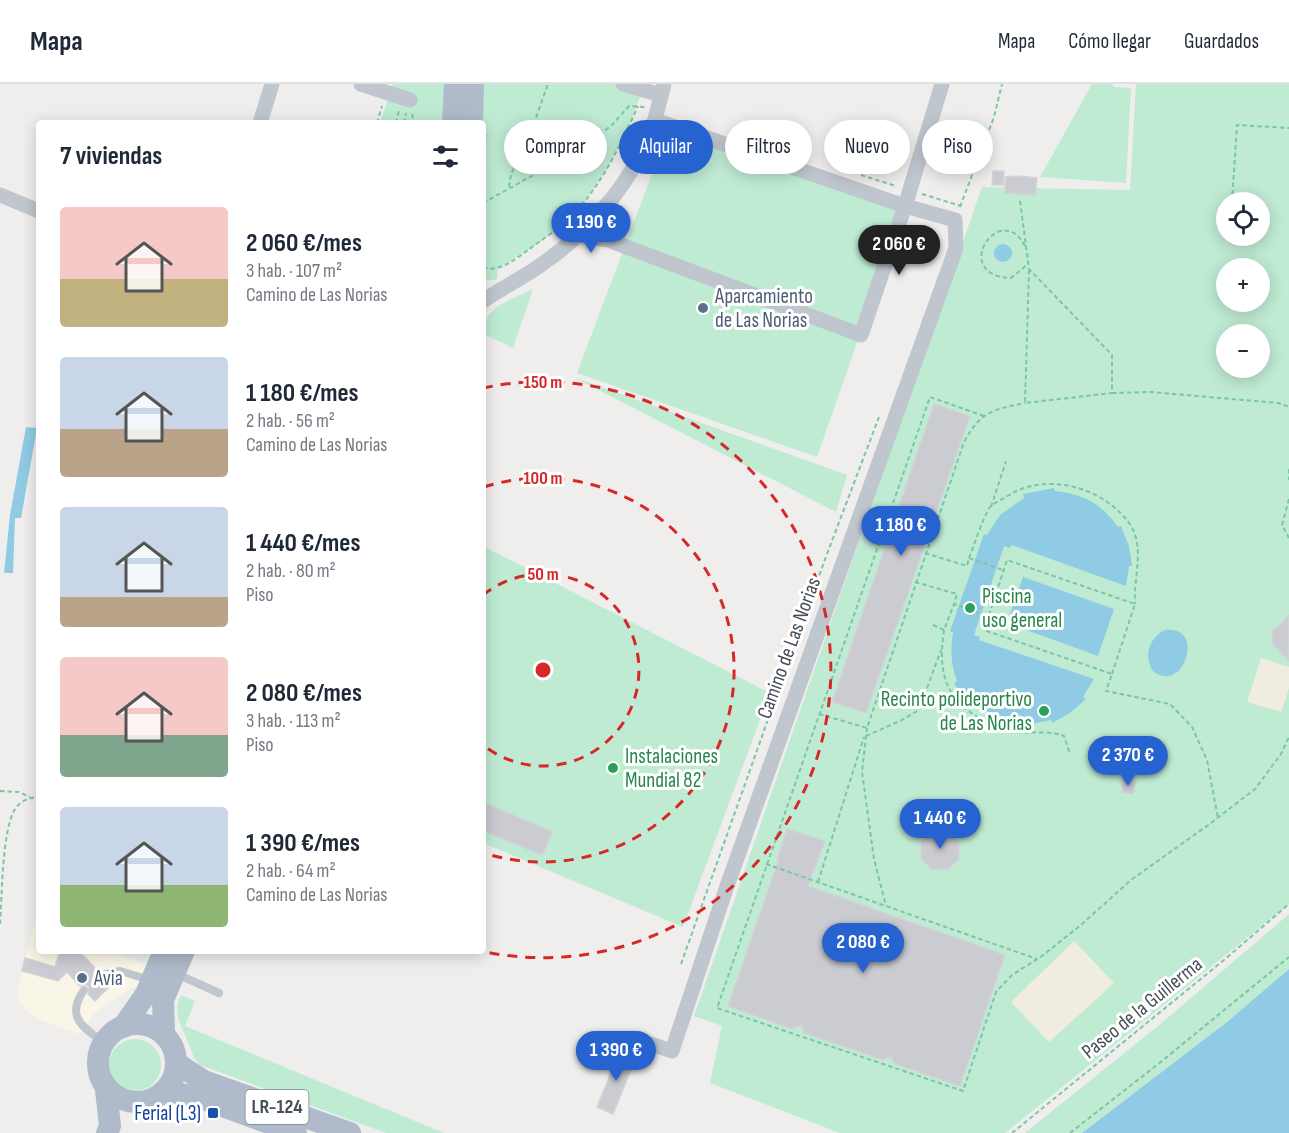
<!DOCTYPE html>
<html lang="es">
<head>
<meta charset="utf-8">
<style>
  :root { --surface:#fff; --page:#f2f2f3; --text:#1f2937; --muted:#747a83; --line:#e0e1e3; --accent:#2763d0 }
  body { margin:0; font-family:"Sofia Sans Condensed",sans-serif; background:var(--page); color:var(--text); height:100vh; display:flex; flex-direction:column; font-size:22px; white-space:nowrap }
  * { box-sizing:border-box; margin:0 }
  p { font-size:20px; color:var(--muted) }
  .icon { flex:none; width:33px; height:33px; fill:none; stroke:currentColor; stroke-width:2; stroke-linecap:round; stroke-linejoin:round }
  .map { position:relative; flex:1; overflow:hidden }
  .panel { position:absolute; left:36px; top:36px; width:450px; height:834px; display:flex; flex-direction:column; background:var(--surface); border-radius:6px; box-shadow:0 3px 15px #0003 }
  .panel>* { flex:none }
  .hud { position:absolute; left:504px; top:36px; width:570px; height:54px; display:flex; gap:12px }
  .buttons { position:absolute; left:1216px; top:108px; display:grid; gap:12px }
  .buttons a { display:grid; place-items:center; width:54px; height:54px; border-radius:50%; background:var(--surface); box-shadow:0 3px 15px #0003; font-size:30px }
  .price { position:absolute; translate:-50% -51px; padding:0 14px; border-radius:21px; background:var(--accent); color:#fff; font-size:20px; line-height:39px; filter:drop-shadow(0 2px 3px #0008) }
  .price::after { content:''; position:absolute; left:50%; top:36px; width:18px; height:14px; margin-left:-9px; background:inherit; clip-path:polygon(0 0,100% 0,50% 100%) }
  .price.on { background:#222; color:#fff }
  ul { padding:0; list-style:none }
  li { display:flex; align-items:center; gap:18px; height:150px; padding:0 24px }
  li span { display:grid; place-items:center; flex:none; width:168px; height:120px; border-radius:6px; color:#555 }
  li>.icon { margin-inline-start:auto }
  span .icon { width:72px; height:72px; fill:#fffc; stroke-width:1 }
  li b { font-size:26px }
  h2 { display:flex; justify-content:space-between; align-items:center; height:72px; padding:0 24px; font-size:26px }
  .pill { padding:0 21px; border-radius:27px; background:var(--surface); box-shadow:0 3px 15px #0003; font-size:21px; line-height:54px }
  .pill.on { background:var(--accent); color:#fff }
  header { display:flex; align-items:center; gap:36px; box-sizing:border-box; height:84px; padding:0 30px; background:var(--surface); border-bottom:2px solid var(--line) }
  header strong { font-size:28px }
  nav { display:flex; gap:33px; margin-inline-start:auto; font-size:21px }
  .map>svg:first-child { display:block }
</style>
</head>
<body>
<header>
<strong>Mapa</strong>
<nav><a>Mapa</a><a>Cómo llegar</a><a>Guardados</a></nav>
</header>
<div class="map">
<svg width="1289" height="1049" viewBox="0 0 1289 1049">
  <rect width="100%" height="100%" fill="#f0eeed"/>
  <path fill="#faf6e7" d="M36 835 39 837V867H110L147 882 141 901 134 903 106 920 92 932 89 938 80 950 43 937 29 929 19 917 17 908Z"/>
  <g fill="#bfebd3" fill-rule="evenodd">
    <path d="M393 0H455L453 39H380Z"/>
    <path d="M473 0H644C632 39 615 75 591 108 585 115 580 124 574 130 552 152 524 169 498 184L497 196H483V39Z"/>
    <path d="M1092 0H1113L1114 3 1131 4 1126 99 1040 93Z"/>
    <path d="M1136 0H1289V820L1005 1049H840L710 999 722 942 694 932 982 103 1130 106ZM1227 118H1260V152H1227ZM1227 184H1260V218H1227ZM1227 250H1260V284H1227Z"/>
    <path d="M670 42 905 122 817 373 577 289Z"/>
    <path d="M533 205 513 264 483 250C483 222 513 215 533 205Z"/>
    <path d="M573 293 847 391 836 428Z"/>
    <path d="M483 462 770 609 683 843 483 759Z"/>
    <path d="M1289 830V885L1227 938 1082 1049H1025L1164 937Z"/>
    <path d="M181 911 195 917 185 942 444 1049H386L200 981C193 975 192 968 189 960 182 942 172 930 181 911Z"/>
    <circle cx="135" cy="981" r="26"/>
  </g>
  <g fill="#f0ecdf">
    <path d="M1261 574 1289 583V604L1281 628 1247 618Z"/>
    <path d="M1074 857 1114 899 1049 958 1011 918Z"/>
  </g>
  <g fill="#8fcbe4">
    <circle cx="1003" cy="169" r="9"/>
    <path d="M26 343 37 344 21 434H15L13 489H4L10 431Z"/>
    <path d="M1054 404 1055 407C1083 410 1101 419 1118 443L1121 442 1129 462 1132 482H1129L1126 502 1012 461 1010 464 1004 462 974 551 980 553 979 556 1094 595 1083 613 1086 615 1070 629 1052 639 1051 636C1023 643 1000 641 977 623L974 624 961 611 954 599 957 597C951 580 950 567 953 548L950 547 984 450 987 451 1000 431 1024 414 1023 410Z"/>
    <path d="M1023 493 1114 525 1098 572 1007 539Z"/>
    <path d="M1165 546C1207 541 1183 612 1153 587 1143 572 1149 554 1165 546Z"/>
    <path d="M1289 885V1049H1082L1227 938Z"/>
  </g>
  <g fill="#cbccd2" stroke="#d2d3d8" stroke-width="1.5">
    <path d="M993 87H1004L1003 101H992Z"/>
    <path d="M1018 92 1037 94 1035 111 1005 109V93Z"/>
    <path d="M934 320 970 332 866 629 832 618Z"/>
    <path d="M1289 531V577L1273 561 1272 546 1277 544Z"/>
    <path d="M1123 696 1135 699 1133 710 1122 708Z"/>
    <path d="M483 718 553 748 542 771 483 747Z"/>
    <path d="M787 745 825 757 808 802 1005 871 960 1002 895 980 891 973 883 976 804 949 801 941 792 945 728 922 779 775H777Z"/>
    <path d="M947 747 959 759V775L948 785 932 786 921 774V758L931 748Z"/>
    <path d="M60 867H79L97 886 95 892 97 895 106 896 111 901 95 917 88 910 89 903 85 900 80 902 67 888 58 897 22 887 25 874 55 883Z"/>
    <path d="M620 967 636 973 613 1030 597 1023Z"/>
  </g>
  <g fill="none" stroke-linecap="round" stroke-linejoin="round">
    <g stroke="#7ac6a6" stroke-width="2" stroke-dasharray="4.5 3" stroke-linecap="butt">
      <path d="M412 30 414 39"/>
      <path d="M377 39 382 22"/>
      <path d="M396 39 399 26"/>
      <path d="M404 39 406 29"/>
      <path d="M483 75 486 51"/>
      <path d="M861 91 896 102"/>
      <path d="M509 103 511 90 528 56 548 0"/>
      <path d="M922 110 961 122"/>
      <path d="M1020 117 1029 185 1112 271V309L1025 319 1029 185"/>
      <path d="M1232 118 1237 41 1289 44"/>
      <path d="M483 119 584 63 612 41 629 22 645 23"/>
      <path d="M960 123 994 33 1002 0"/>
      <path d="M1025 162C1000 114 949 192 1011 194L1028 180"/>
      <path d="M483 183C499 189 516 175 528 166 544 154 562 143 575 129 603 98 621 60 638 22"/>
      <path d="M1112 309 1151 308 1278 319 1289 323"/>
      <path d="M984 332 930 313 717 924 963 1007 996 908 1012 891 1042 872 1082 840 1131 796 1211 739 1255 705 1281 670 1289 653"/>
      <path d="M1289 385V396"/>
      <path d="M1289 415 1282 441 1289 454"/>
      <path d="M991 423 1006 377"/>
      <path d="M925 469 967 482 969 474 1003 486"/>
      <path d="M969 474C974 462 983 433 990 423 994 419 1001 416 1006 413 1044 387 1102 402 1129 439 1146 462 1133 494 1135 520"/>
      <path d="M915 498 957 510 954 520 988 532"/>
      <path d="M933 541 944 546 954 520"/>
      <path d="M944 546C938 588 944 615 983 636 993 642 1006 647 1018 648 1033 650 1049 646 1064 652L1070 670"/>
      <path d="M1112 590 1135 520 1007 476 984 546 1112 590 1106 607 1170 620 1192 643 1207 676 1218 734"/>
      <path d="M819 630 867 644 964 358C981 327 992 326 1025 319"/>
      <path d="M867 644 862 688 874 775 886 822"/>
      <path d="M866 652 902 636 919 626 941 566"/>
      <path d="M0 707 19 708 30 713"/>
      <path d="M766 780 1037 875"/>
      <path d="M818 798 864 653"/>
      <path d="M0 840C2 813 2 746 15 725 20 717 30 713 39 713"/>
      <path d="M681 880 824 478 879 333"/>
      <path d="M1012 1049 1224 876 1289 820"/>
      <path d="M1070 1049 1162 977 1289 873"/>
    </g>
    <g stroke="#bfc6ce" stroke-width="8">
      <path d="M177 890 219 909"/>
      <path d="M101 891 120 887 150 896"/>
      <path d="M84 906C65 933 83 943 104 959"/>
    </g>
    <g stroke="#bfc6ce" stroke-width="15">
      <path d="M361 0 410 16"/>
      <path d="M623 0 661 11"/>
      <path d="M260 39 272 0"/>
      <path d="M0 111 39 127"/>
      <path d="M580 151 608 156 861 251 905 122 942 0"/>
      <path d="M483 217C503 203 525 193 545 178 593 144 637 93 655 35 658 24 661 12 664 0"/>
      <path d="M651 960 672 967 727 802 956 164 955 136 905 122 655 36"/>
    </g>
    <g stroke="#afbbca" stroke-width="22">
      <path d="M453 39 455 0"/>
      <path d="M472 39 473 0"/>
      <circle cx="137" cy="979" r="39"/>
      <path d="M123 943 146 910 164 867"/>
      <path d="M164 951 163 916 184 867"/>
      <path d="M176 979 204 997 350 1049"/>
      <path d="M106 1006 110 1042 107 1049"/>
      <path d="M164 1007 198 1013 296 1049"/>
    </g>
  </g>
  <g fill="none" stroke="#d62828" stroke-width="3" stroke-dasharray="10 8">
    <path d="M483 511A96 96 0 1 1 483 661"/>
    <path d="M484 403A192 192 0 1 1 484 769"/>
    <path d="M483 304A288 288 0 1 1 481 867"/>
  </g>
  <g fill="#5c6f8a" stroke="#fff" stroke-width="2">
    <circle cx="703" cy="224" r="6"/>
    <circle cx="82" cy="894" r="6"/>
  </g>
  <g fill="#2e9e5b" stroke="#fff" stroke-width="2">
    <circle cx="970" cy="524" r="6"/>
    <circle cx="1044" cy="627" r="6"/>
    <circle cx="613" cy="684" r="6"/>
  </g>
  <rect fill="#1a4fb4" stroke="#fff" stroke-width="2" x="207" y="1023" width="12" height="12" rx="3"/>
  <g text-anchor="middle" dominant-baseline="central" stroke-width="6" stroke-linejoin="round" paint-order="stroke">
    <rect fill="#fff" stroke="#7e848b" stroke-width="1.5" x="245.5" y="1006" width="63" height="34" rx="4.5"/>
    <g font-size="20" font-weight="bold" fill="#474f59">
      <text x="277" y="1023">LR-124</text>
    </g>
    <g font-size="21" fill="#4e5e75" stroke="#fff" text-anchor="start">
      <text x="715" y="212">Aparcamiento<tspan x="715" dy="24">de Las Norias</tspan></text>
      <text x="94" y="894">Avia</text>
    </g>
    <g font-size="21" fill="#27864d" stroke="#fff" text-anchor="start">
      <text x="982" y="512">Piscina<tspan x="982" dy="24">uso general</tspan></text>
      <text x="1032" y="615" text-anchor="end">Recinto polideportivo<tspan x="1032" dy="24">de Las Norias</tspan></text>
      <text x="625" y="672">Instalaciones<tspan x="625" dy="24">Mundial 82</tspan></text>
    </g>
    <g font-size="21" fill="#474f59" stroke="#fff">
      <text transform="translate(789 564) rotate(-70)">Camino de Las Norias</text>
      <text transform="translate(1142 924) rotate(-39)">Paseo de la Guillerma</text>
    </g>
    <g font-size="21" fill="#164399" stroke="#fff" text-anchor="end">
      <text x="201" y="1029">Ferial (L3)</text>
    </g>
  </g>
  <circle cx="543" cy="586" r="9" fill="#d62828" stroke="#fff" stroke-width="3"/>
  <g font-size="18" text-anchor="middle" font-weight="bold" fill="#d62828" stroke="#fff" stroke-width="6" stroke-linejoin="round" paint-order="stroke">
    <text x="543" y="304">150 m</text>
    <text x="543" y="400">100 m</text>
    <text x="543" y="496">50 m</text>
  </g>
</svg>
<div class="buttons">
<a><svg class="icon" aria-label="locate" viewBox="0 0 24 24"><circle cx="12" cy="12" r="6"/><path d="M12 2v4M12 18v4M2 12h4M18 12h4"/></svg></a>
<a>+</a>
<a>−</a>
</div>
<b class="price" style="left:591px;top:170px">1 190 €</b>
<b class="price on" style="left:899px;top:192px">2 060 €</b>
<b class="price" style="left:901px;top:473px">1 180 €</b>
<b class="price" style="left:1128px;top:703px">2 370 €</b>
<b class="price" style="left:940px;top:766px">1 440 €</b>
<b class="price" style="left:863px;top:890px">2 080 €</b>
<b class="price" style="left:616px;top:998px">1 390 €</b>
<div class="hud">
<a class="pill">Comprar</a>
<a class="pill on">Alquilar</a>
<a class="pill">Filtros</a>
<a class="pill">Nuevo</a>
<a class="pill">Piso</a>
</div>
<section class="panel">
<h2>7 viviendas<svg class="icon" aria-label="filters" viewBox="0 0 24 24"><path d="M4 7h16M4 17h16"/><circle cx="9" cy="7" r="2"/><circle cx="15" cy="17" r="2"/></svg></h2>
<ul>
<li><span style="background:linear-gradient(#f6c9c9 60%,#c2b280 0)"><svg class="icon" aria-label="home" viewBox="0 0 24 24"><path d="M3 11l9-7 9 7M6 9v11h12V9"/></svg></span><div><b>2 060 €/mes</b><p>3 hab. · 107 m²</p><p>Camino de Las Norias</p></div></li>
<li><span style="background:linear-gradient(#c9d6e8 60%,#b9a48a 0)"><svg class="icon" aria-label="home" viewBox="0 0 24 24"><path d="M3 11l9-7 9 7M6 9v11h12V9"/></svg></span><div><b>1 180 €/mes</b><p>2 hab. · 56 m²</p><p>Camino de Las Norias</p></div></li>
<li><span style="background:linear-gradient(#c9d6e8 75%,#b9a48a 0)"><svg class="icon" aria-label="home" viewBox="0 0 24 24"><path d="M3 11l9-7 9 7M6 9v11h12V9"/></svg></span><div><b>1 440 €/mes</b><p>2 hab. · 80 m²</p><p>Piso</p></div></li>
<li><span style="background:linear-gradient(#f6c9c9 65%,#7fa58c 0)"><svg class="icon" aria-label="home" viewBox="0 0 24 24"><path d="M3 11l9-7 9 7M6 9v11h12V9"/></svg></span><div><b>2 080 €/mes</b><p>3 hab. · 113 m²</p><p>Piso</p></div></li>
<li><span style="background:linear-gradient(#c9d6e8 65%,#8fb573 0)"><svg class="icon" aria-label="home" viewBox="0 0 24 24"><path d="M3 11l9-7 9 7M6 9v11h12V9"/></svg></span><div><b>1 390 €/mes</b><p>2 hab. · 64 m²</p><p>Camino de Las Norias</p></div></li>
</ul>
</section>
</div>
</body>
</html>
